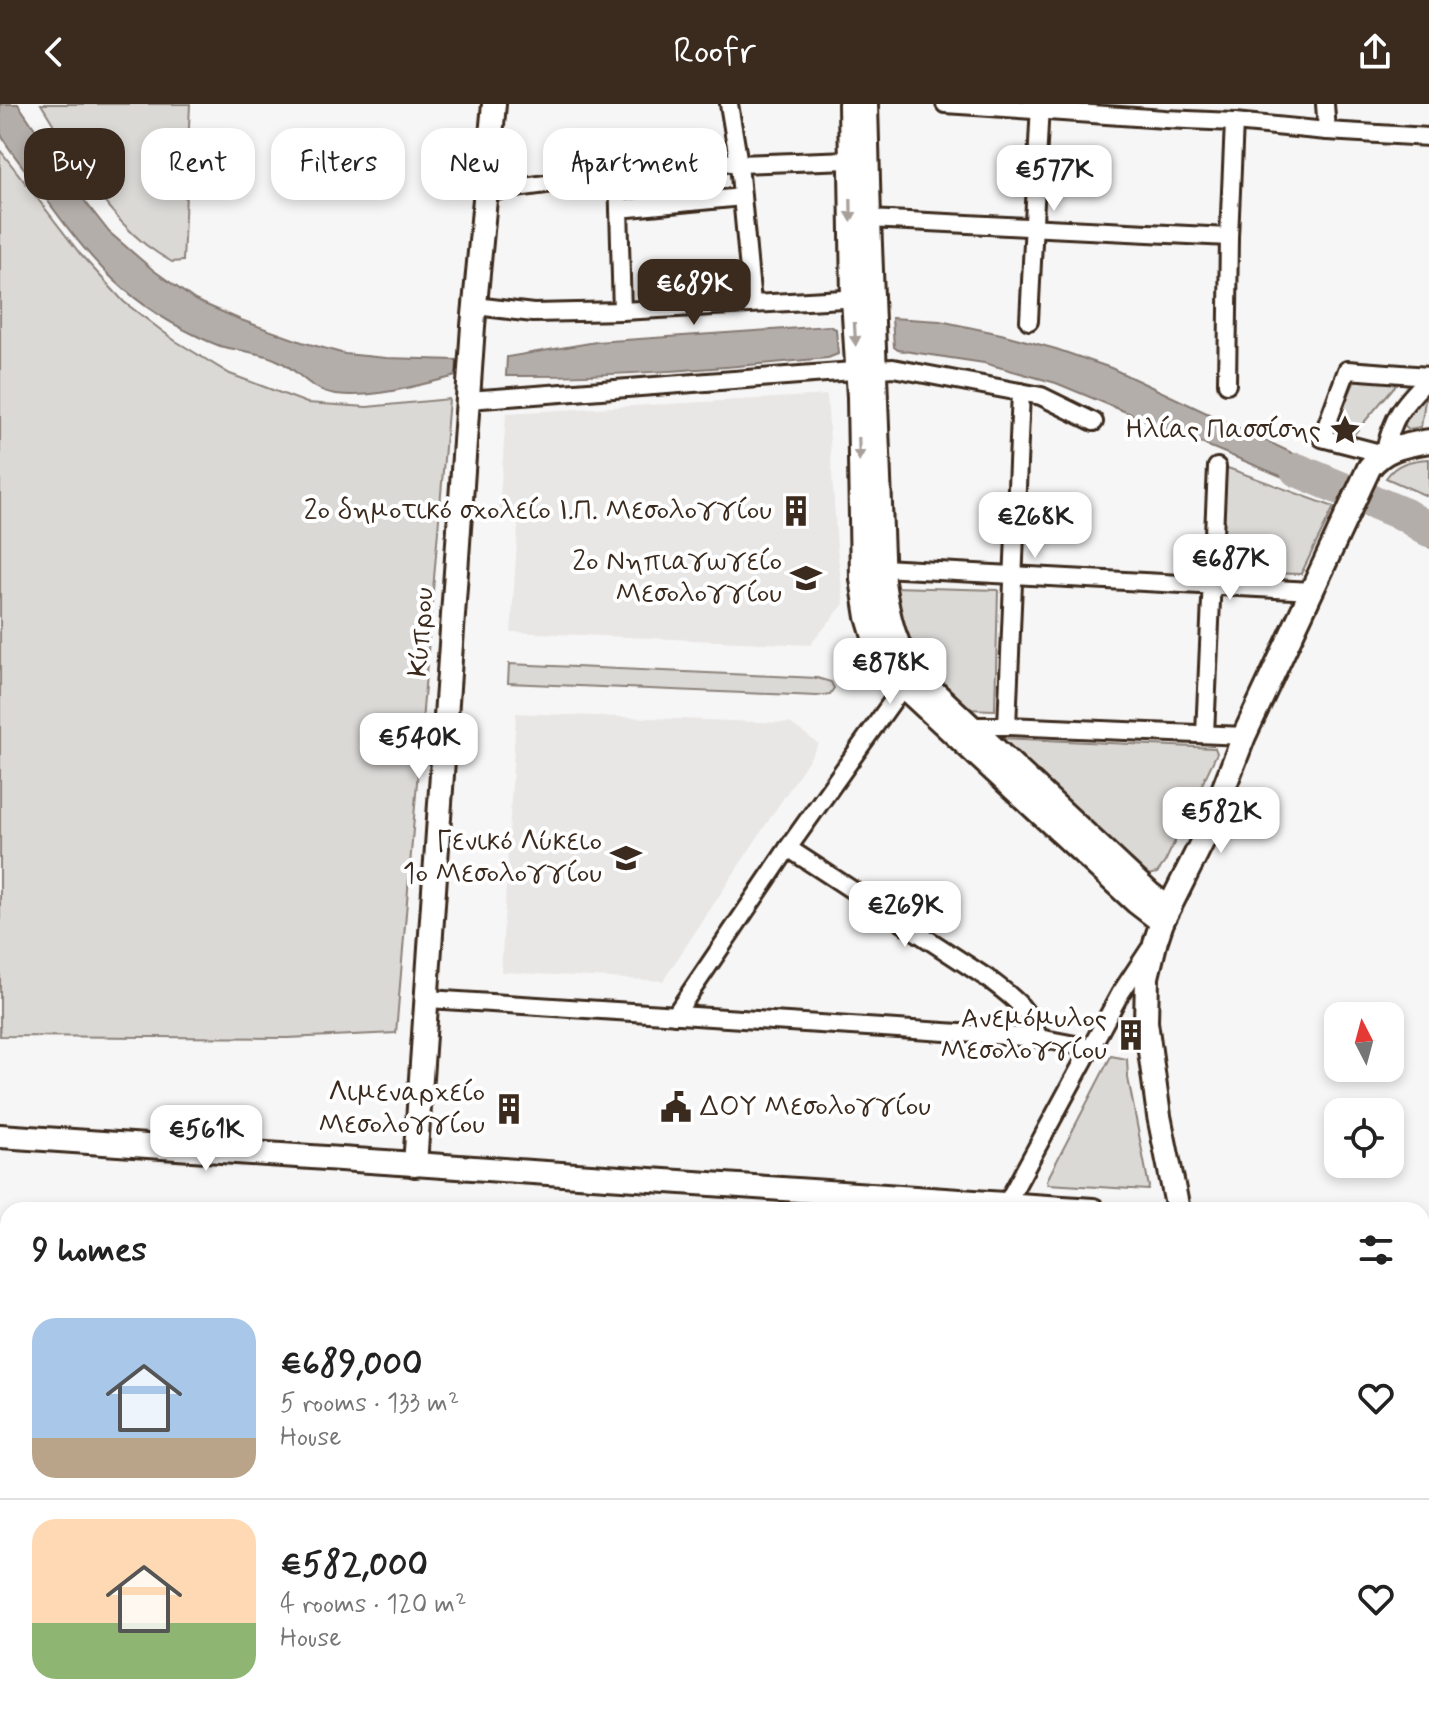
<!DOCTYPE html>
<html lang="en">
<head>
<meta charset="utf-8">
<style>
  :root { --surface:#fff; --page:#f2f2f2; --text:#222; --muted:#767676; --line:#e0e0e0; --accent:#3b2a1e }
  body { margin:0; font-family:Mynerve,sans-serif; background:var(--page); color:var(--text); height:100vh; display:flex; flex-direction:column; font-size:30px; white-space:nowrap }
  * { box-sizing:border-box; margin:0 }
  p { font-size:26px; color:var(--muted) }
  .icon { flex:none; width:44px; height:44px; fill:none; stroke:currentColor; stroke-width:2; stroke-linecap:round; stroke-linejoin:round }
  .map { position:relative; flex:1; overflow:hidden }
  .drawer { position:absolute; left:0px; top:1098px; width:1430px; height:512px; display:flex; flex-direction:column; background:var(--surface); border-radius:24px 24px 0 0; box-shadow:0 4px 12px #0003 }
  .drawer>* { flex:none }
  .top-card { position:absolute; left:24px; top:24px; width:800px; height:72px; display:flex; gap:16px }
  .needle { width:52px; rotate:354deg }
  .tools { position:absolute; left:1324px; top:898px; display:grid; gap:16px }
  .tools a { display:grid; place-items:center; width:80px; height:80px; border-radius:16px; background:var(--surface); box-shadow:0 4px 12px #0003; font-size:40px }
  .price { position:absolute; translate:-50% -68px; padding:0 18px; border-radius:16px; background:#fff; color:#222; font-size:26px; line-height:52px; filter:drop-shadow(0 2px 4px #0008) }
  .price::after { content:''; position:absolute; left:50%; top:48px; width:24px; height:18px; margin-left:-12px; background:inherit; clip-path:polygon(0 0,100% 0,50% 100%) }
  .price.active { background:var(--accent); color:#fff }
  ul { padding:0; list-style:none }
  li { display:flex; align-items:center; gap:24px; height:200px; padding:0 32px }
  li+li { border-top:2px solid var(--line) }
  li span { display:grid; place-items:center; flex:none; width:224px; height:160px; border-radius:24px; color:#555 }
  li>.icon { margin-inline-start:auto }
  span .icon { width:96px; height:96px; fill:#fffc; stroke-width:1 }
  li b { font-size:34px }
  h2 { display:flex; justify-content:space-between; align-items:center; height:96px; padding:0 32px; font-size:34px }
  .chip { padding:0 28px; border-radius:24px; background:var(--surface); box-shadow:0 4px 12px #0003; font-size:28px; line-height:72px }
  .chip.active { background:var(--accent); color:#fff }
  header { display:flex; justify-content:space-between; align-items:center; height:104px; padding:0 32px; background:var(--accent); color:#fff; font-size:36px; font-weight:600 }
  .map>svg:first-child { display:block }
</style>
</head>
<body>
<header><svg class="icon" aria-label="back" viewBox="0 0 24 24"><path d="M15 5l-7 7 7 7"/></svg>Roofr<svg class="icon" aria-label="share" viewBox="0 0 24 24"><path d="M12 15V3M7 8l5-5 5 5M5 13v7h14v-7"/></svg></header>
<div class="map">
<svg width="1429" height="1610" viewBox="0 0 1429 1610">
  <rect width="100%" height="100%" fill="#f7f6f6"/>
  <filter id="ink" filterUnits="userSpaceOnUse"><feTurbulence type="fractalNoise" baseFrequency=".0125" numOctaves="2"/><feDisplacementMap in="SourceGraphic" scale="16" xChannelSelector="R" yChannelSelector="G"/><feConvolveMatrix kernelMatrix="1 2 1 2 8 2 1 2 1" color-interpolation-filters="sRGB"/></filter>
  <g filter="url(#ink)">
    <g fill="#e9e7e6">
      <path d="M827 291 837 444 844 500 810 541 511 528 519 407H499L506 309Z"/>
      <path d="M516 609 790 619 819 640 663 877 501 868Z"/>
    </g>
    <g fill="#dbd9d6" stroke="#8b827a" stroke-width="2">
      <path d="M41 0H190L183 157 172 158C163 153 154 147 146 141 100 104 71 48 41 0Z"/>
      <path d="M0 46 81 151 124 198 174 236 230 270 307 299 367 303 449 295 396 929 287 934 0 932Z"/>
      <path d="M1356 274 1399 277 1349 336 1332 329Z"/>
      <path d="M1423 290H1426L1421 323 1408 325 1402 318Z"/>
      <path d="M1429 355V393L1386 374C1396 359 1411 356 1429 355Z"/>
      <path d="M1225 363 1334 403 1301 470 1219 468Z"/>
      <path d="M893 483 998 486 995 606 963 605 925 564 906 538Z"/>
      <path d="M509 560 817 574 831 578 834 584 830 590 817 592 508 579Z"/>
      <path d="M1001 634 1215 644 1217 649 1165 758 1157 769 1143 772 997 636Z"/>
      <path d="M1111 952 1127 955 1128 974 1149 1083 1148 1086 1048 1080 1047 1076Z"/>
      <path d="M1427 1411 1429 1413V1610H1337L1336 1602H1422V1416Z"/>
    </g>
    <g fill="#b4aeaa" stroke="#847972" stroke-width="2">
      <path d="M0 0H18L80 91 109 128 153 166 195 196 241 216 302 238 345 250 386 254 457 256 456 272C419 281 373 295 336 290 308 286 300 267 279 257 261 248 239 247 220 242 212 239 205 236 197 232 118 195 81 144 32 75 25 65 4 40 1 30 0 22 0 9 0 0Z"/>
      <path d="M892 214 940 217 1001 230 1056 245 1111 264 1343 373 1336 390 1300 380 1056 279 984 259 898 246 894 243Z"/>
      <path d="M829 222 836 225 838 250 828 254C721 264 614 273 506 272L507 253 596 238Z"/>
      <path d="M1378 387 1409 396 1429 407V443L1370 403Z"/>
      <path d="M0 1257 8 1258V1602H987L982 1610H0Z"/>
    </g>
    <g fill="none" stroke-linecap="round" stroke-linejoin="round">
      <path stroke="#b4aeaa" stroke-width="34" d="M1297 366 1405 411 1429 426"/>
      <defs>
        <g id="street">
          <path d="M729 0 739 60 850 56"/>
          <path d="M945 0 1165 15 1234 18 1327 27 1429 33"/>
          <path d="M1325 0 1327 27"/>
          <path d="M618 70 622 207"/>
          <path d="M487 88 716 57 739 60 752 199"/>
          <path d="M619 105 742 93"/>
          <path d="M869 115 1229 133"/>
          <path d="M476 202 533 209 622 207 862 194"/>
          <path d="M1029 217 1040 0"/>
          <path d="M1429 272 1347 266 1322 334 1384 350C1393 312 1402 301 1429 274"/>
          <path d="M1227 280 1229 133 1234 18"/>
          <path d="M468 296 893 264 1041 292 1094 318"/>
          <path d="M882 464 1312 487"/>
          <path d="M969 622H1007L1244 632"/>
          <path d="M1007 622 1021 288"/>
          <path d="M1205 630 1217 363"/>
          <path d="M788 744 990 876C1016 896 1026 902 1039 934"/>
          <path d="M428 895 1039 934 1091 944"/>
          <path d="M675 911 788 744 909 574"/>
          <path d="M1003 1106 1120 890 1149 846"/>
        </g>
        <g id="secondary">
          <path d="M850 0 853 194 859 293 862 475 868 513 877 543 893 572 908 587 1136 798 1162 818"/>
          <path d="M866 0 869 115 883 478C888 512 895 546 918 573L1150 790 1169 804"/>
          <path d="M0 1032 1093 1106"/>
          <path d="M415 1061 473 222 494 0"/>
          <path d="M1178 1106 1159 1012 1146 918 1147 873 1156 836 1162 818 1206 730 1244 632 1369 364C1384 344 1405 341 1429 337"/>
          <path d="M1295 1602 1297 1610"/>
        </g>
      </defs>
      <use href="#street" stroke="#3b2a1e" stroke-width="22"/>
      <use href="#secondary" stroke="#3b2a1e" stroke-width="28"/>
      <use href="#street" stroke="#fff" stroke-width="16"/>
      <use href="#secondary" stroke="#fff" stroke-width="22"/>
    </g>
    <defs><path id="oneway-solid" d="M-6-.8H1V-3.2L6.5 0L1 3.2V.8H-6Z" transform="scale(2)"/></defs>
    <g fill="#a79f9a">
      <use href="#oneway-solid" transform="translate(851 106) rotate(89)"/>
      <use href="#oneway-solid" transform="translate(855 230) rotate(87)"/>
      <use href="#oneway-solid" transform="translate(859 345) rotate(89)"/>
    </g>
  </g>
  <defs>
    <symbol id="sight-bare" viewBox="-9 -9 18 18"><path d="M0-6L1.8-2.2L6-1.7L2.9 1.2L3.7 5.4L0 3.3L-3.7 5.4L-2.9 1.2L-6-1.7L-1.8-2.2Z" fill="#3b2a1e" stroke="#fff" stroke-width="2.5" paint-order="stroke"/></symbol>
    <symbol id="building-bare" viewBox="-9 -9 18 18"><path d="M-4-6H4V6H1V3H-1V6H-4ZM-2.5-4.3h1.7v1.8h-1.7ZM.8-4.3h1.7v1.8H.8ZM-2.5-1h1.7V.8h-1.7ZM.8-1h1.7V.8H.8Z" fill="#3b2a1e" stroke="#fff" stroke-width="2.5" paint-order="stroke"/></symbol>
    <symbol id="school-bare" viewBox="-9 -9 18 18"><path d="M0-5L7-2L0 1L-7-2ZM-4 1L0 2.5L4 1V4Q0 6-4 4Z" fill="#3b2a1e" stroke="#fff" stroke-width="2.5" paint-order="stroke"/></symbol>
    <symbol id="civic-bare" viewBox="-9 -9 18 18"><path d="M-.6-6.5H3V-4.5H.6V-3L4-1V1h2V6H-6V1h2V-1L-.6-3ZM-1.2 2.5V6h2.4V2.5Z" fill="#3b2a1e" stroke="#fff" stroke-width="2.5" paint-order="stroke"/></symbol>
  </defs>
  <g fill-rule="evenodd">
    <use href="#sight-bare" x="1323" y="304" width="44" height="44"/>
    <use href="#building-bare" x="774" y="385" width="44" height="44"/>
    <use href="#school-bare" x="784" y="452" width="44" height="44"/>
    <use href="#school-bare" x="604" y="732" width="44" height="44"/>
    <use href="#building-bare" x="1109" y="909" width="44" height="44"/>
    <use href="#civic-bare" x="654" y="981" width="44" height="44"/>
    <use href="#building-bare" x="487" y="983" width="44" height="44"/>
  </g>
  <g text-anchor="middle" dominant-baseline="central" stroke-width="8" stroke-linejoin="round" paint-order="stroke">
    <g font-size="28" fill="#3b2a1e" stroke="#fff" text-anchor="end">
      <text x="1321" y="326">Ηλίας Πασσίσης</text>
      <text x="772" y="407">2ο δημοτικό σχολείο Ι.Π. Μεσολογγίου</text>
      <text x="782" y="458">2ο Νηπιαγωγείο<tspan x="782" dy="32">Μεσολογγίου</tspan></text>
      <text x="602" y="738">Γενικό Λύκειο<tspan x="602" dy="32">1ο Μεσολογγίου</tspan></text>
      <text x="1107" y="915">Ανεμόμυλος<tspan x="1107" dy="32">Μεσολογγίου</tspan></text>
      <text x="485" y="989">Λιμεναρχείο<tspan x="485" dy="32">Μεσολογγίου</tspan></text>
      <text x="700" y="1003" text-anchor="start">ΔΟΥ Μεσολογγίου</text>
    </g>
    <g font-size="28" fill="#3b2a1e" stroke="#fff">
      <text transform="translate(422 528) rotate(-86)">Κύπρου</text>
    </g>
  </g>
</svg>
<div class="tools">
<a><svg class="needle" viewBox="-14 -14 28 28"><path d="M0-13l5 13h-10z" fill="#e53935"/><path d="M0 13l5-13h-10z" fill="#767676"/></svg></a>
<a><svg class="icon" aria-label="locate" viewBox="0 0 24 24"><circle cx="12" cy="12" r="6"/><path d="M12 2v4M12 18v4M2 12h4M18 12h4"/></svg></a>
</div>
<b class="price" style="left:1054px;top:109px">€577K</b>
<b class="price active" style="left:694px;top:223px">€689K</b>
<b class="price" style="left:1035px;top:456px">€268K</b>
<b class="price" style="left:1230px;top:498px">€687K</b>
<b class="price" style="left:890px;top:602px">€878K</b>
<b class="price" style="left:419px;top:677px">€540K</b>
<b class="price" style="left:1221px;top:751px">€582K</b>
<b class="price" style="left:905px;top:845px">€269K</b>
<b class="price" style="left:206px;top:1069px">€561K</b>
<div class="top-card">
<a class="chip active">Buy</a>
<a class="chip">Rent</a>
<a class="chip">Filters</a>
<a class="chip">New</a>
<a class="chip">Apartment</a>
</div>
<section class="drawer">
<h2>9 homes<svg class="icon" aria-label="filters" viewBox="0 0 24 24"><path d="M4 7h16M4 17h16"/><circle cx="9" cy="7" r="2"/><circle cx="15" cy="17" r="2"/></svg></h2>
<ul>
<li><span style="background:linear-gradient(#a9c7e8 75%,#b9a48a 0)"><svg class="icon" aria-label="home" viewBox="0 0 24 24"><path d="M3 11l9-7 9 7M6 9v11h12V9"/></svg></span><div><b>€689,000</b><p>5 rooms · 133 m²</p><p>House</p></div><svg class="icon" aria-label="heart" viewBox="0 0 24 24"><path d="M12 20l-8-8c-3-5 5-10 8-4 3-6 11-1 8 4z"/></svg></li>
<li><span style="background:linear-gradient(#ffd9b3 65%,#8fb573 0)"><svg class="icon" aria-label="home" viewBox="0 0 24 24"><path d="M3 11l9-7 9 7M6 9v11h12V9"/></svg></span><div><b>€582,000</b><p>4 rooms · 120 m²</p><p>House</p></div><svg class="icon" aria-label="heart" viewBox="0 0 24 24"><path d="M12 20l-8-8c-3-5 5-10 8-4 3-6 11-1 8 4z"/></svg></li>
</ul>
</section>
</div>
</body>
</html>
